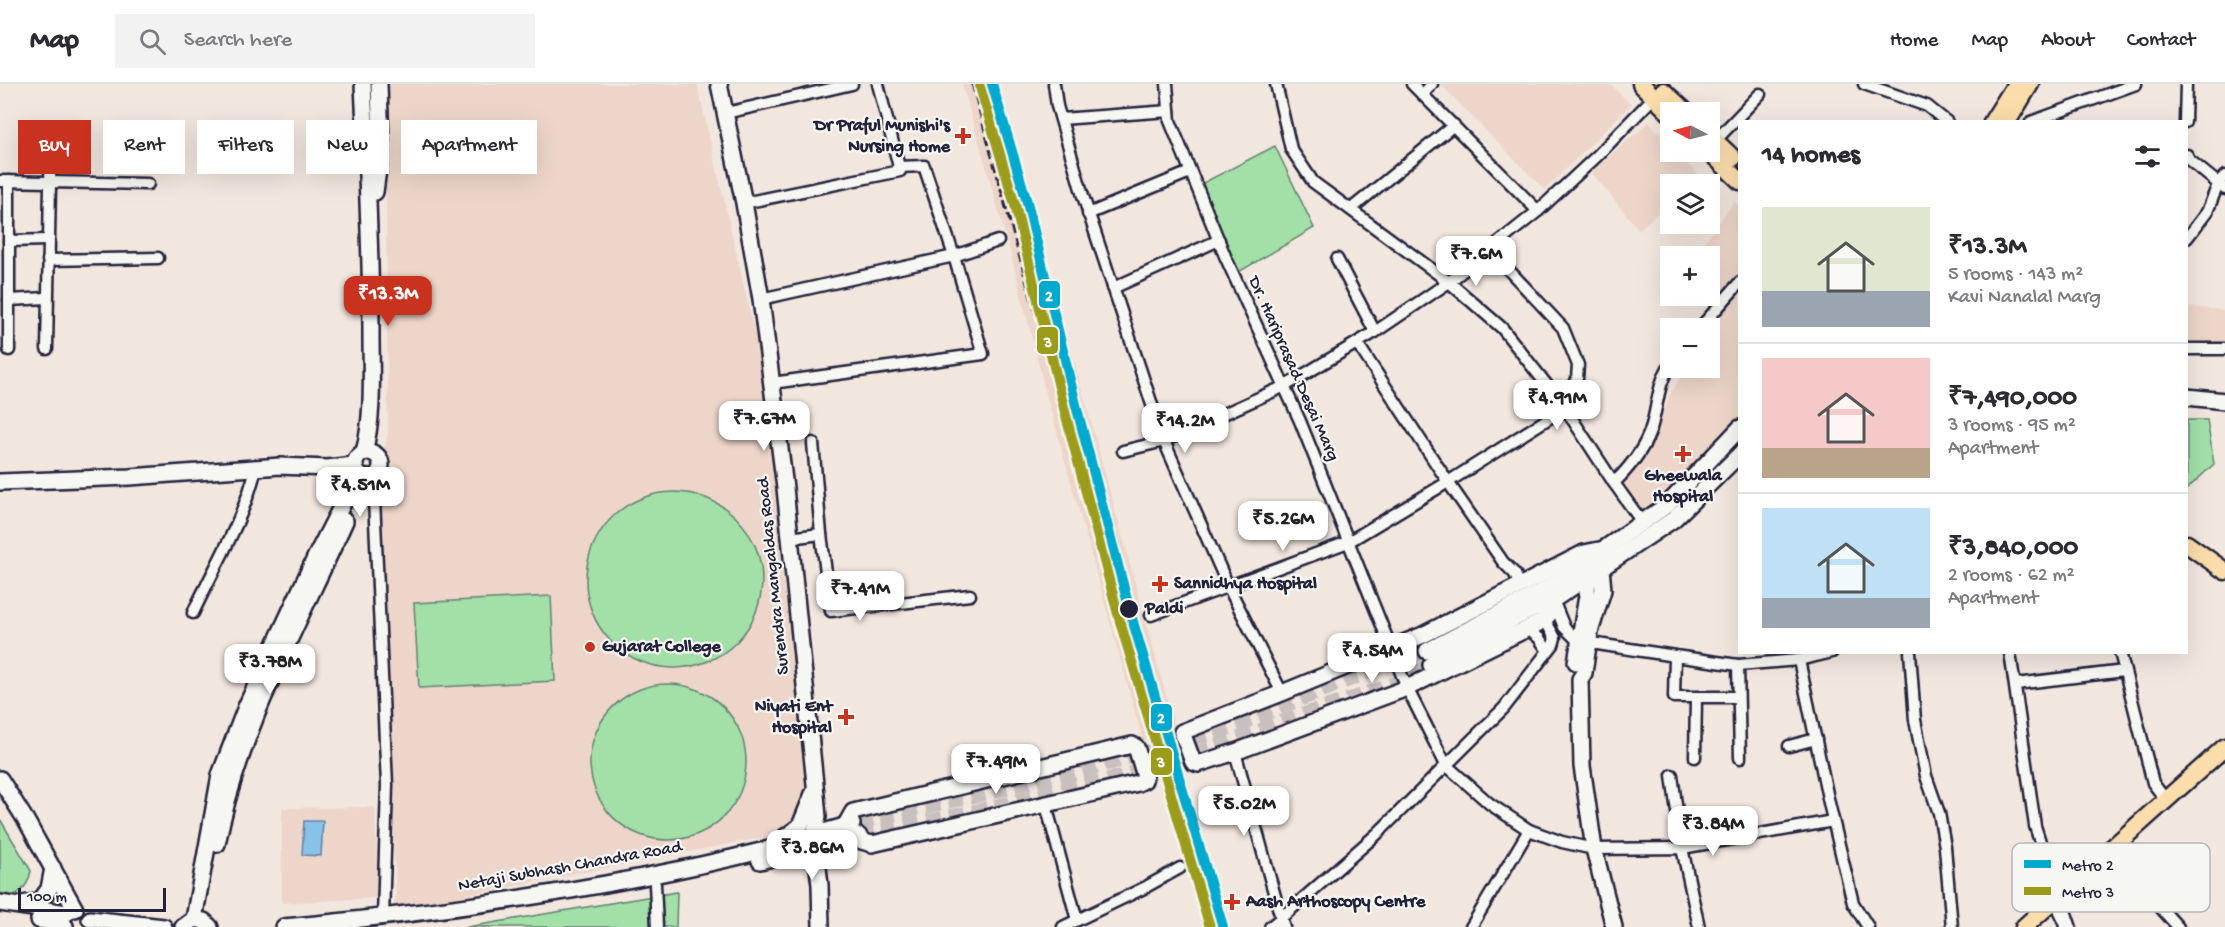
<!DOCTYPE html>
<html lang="en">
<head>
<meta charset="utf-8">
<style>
  :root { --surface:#fff; --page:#f2f2f3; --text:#2b2b33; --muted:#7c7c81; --line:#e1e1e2; --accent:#c8321e }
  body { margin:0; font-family:"Gochi Hand",sans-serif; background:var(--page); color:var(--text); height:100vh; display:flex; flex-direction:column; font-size:22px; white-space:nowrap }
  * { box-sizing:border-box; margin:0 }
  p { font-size:20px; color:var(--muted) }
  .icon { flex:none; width:33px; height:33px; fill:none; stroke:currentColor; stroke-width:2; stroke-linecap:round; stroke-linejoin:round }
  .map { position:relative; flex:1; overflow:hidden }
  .panel { position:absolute; left:1738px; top:36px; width:450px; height:534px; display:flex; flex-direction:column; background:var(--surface); border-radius:0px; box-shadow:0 6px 24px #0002 }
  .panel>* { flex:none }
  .hud { position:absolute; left:18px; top:36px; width:570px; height:54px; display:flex; gap:12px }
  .needle { width:39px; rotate:276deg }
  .fabs { position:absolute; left:1660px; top:18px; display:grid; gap:12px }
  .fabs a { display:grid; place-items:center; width:60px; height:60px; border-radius:0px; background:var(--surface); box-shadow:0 6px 24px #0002; font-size:30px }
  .scale { position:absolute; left:18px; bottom:15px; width:148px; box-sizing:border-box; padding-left:6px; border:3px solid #22223b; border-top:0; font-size:16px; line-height:21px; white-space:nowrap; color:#22223b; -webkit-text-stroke:4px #f6f6f2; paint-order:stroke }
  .price { position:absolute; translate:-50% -51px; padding:0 14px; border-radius:12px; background:#fff; color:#222; font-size:20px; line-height:39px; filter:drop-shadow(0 2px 3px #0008) }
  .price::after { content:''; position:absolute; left:50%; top:36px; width:18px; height:14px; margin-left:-9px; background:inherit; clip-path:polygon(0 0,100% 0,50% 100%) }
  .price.current { background:var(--accent); color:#fff }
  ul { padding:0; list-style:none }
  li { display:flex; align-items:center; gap:18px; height:150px; padding:0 24px }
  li+li { border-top:2px solid var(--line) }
  li span { display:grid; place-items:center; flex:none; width:168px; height:120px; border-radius:0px; color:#555 }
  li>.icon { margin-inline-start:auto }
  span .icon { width:72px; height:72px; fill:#fffc; stroke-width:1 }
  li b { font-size:26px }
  h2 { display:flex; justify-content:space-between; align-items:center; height:72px; padding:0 24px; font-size:26px }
  .pill { padding:0 21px; border-radius:0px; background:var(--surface); box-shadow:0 6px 24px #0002; font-size:21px; line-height:54px }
  .pill.current { background:var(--accent); color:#fff }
  header { display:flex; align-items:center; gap:36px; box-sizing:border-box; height:84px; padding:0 30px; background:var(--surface); border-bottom:2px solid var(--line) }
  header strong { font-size:28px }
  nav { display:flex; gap:33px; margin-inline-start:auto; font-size:21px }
  .search { width:420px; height:54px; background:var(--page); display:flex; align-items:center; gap:15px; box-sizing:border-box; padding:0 21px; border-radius:0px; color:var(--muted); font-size:22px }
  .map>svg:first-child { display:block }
</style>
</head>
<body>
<header>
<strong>Map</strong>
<div class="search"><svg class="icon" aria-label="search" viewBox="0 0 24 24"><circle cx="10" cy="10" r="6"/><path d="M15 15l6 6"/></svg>Search here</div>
<nav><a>Home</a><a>Map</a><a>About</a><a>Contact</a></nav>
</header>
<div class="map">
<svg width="2225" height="843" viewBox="0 0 2225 843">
  <rect width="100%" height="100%" fill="#f2e7df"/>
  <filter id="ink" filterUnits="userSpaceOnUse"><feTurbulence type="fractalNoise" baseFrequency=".0167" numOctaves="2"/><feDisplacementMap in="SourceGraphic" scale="12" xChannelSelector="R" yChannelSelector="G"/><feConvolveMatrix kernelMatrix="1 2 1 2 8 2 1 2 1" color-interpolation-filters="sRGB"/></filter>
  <g filter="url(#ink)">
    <g fill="#edd5c9">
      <path d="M385 0H697L766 297 812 742 804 746 393 825 396 809 378 404 383 389V374L388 348Z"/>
      <path d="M962 0H998L1176 648 1143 657 1044 302 1009 163Z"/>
      <path d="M1440 0H1610L1631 20 1545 106Z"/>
      <path d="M1649 38 1671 62V68H1676L1698 91 1687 100H1671V116L1639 146 1591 88Z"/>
      <path d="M1734 118 1740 123V192L1723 213 1710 202V172H1694Z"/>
      <path d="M1740 206V346L1645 438 1622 400 1652 361 1670 311 1686 284H1710V244H1708Z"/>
      <path d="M2187 223 2225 226V262L2187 260Z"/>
      <path d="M375 723 378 814 282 819V724Z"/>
    </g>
    <g fill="#a2e0a8" stroke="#628172" stroke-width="1.5">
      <path d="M1275 62 1314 144 1237 189 1199 101Z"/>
      <path d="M2187 336H2207L2214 380 2187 405Z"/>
      <circle cx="674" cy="496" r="88"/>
      <path d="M551 512 555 597 419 604 414 519Z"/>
      <circle cx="668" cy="678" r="78"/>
      <path d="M0 735 31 787C28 804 17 814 0 813Z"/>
      <path d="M677 808 676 843H467Z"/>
    </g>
    <path fill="#89c2e8" stroke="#6082a3" stroke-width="1.5" d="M304 737H323L321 772 302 771Z"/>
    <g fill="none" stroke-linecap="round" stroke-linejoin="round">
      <g stroke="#c8c0be" stroke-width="15" stroke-dasharray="15 8" stroke-linecap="butt">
        <path d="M858 738 1079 688 1226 645 1395 577 1427 567"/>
        <path d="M860 751 966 730 1148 686 1230 658 1291 635 1379 606 1402 597 1431 581"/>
      </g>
      <defs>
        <g id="street">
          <path d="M1054 0 1057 22 1083 112 1164 357 1229 504 1282 609"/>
          <path d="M1167 0 1170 37 1225 172 1300 337 1407 604 1446 681 1490 720 1529 746"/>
          <path d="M1276 0 1291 65 1313 98 1449 198 1502 244 1565 324 1614 399 1642 438"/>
          <path d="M1412 0 1538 127"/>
          <path d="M1864 0 1927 22 1947 38"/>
          <path d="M1423 10 1432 0"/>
          <path d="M726 29 852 0"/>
          <path d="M1061 35 1169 27"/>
          <path d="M2031 38 2136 0"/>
          <path d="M2185 38 2186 0"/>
          <path d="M1715 57 1760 10"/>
          <path d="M2187 71 2188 75 2225 105"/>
          <path d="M898 83 924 82 954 172 998 157"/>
          <path d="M0 97 148 100"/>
          <path d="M9 97V266"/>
          <path d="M744 119 900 87 878 0"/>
          <path d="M1351 125 1454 41"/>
          <path d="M1088 130 1190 88"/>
          <path d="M2187 154 2207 128 2219 98 2225 92"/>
          <path d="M9 157 48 156"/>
          <path d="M1337 175 1375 248"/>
          <path d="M48 176 158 174"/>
          <path d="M1113 204 1219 156"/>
          <path d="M761 215 954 172 983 270 772 299"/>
          <path d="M9 216 47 214"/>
          <path d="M1700 244 1740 198"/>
          <path d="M1357 259 1448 398 1503 478 1515 490 1520 503"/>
          <path d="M47 265 51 46"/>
          <path d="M2187 265H2225"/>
          <path d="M813 359 821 450"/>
          <path d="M1123 367 1164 357 1285 302 1375 248 1449 198 1538 127 1597 72 1657 10"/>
          <path d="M373 393 387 701 383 833"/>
          <path d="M1614 399C1630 383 1646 364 1652 341 1658 319 1658 299 1671 279"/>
          <path d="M789 454 821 450 831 527 970 511"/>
          <path d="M1553 516 1564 543 1578 557 1675 572"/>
          <path d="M193 529C215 482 244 435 256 384"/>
          <path d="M1151 531 1348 458 1448 398 1565 324 1577 295 1578 281 1563 244 1490 166"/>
          <path d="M1528 545 1539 554 1548 567 1553 561 1555 554 1545 536"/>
          <path d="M1910 568 1915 636 1926 692 1939 729 1945 763 1952 843"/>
          <path d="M2010 568 2035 742 2058 814"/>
          <path d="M2120 568 2153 699 2165 715"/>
          <path d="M1799 576 1829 719 1853 819 1868 843"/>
          <path d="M1738 581 1740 674"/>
          <path d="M2016 600 2124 587"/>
          <path d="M1738 613H1674L1675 572 1738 581 1799 576 1832 568"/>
          <path d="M1789 662 1816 655"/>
          <path d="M1235 668 1281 834 1270 843"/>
          <path d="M1695 673 1696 614"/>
          <path d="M1672 691 1682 764 1833 737"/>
          <path d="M1046 721 1077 836"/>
          <path d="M2116 774 2178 843"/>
          <path d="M655 800 657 843"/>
          <path d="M1063 843 1144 804 1180 784"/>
          <path d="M1284 843 1281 834 1377 750 1504 624 1548 567"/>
          <path d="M1471 843 1529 746 1562 758 1594 765 1682 764 1699 843"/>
        </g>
        <g id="secondary">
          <path d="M363 0C367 84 371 167 371 251 371 290 374 330 364 368"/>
          <path d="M719 0 744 119 761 215 785 404 815 700 818 733 814 750 820 801 821 843"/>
          <path d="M375 108 381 63 379 0"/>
          <path d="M2187 313 2225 317"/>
          <circle cx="368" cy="381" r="13"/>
          <path d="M0 398 130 393 280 382 327 384 354 381"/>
          <path d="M1596 474 1601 484 1603 506 1590 548 1584 589 1580 595 1582 682 1594 765 1614 843"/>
          <path d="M1549 517V530L1543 537 1407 604 1235 668 1198 680 1193 678 1182 648 1282 609 1423 551 1584 469 1604 465"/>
          <path d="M1427 567 1561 497 1596 474 1604 465 1667 421 1740 344"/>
          <path d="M1576 578 1587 512 1588 486"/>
          <path d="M1431 581 1517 533 1553 516 1609 479 1674 435 1740 370"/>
          <path d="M0 695 27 738 75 825"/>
          <path d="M845 742 853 728 1132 661 1136 663 1145 692 1144 696 1138 699 872 760 851 754"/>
          <path d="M777 759 800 742 813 710"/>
          <path d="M217 760C239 646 297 543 345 437"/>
          <path d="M760 777 859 752"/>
          <path d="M2058 814 2068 843"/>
          <path d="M0 819 67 829"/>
          <path d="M22 820 40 817 49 805 53 784"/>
          <path d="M90 835 164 843"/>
          <path d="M194 835 220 691 246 623 316 472 358 390"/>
          <path d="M39 836 58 839 65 842"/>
          <path d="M183 843 194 835 204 837 210 843"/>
          <path d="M284 843C445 828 608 805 765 766 795 759 823 747 852 740"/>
        </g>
        <g id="primary">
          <path d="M1641 0 1671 30"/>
          <path d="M1663 7 1686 28"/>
          <path d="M1992 38 2016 0"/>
          <path d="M2007 38 2030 0"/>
          <path d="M1710 52 1733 74"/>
          <path d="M1710 68 1740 97"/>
          <path d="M2187 460 2225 487"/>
          <path d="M2024 843 2225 663"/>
        </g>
      </defs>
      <use href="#street" stroke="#22223b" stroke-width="15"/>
      <use href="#secondary" stroke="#22223b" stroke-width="20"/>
      <use href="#primary" stroke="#22223b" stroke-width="21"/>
      <use href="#street" stroke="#f6f6f2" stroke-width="10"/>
      <use href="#secondary" stroke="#f6f6f2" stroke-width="15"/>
      <use href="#primary" stroke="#fbddab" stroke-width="16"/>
      <path stroke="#22223b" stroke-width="3" stroke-dasharray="9 4.5" stroke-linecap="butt" d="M972 0 1204 843"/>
      <defs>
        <path id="metro-1" d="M992 0 1027 118 1077 325 1131 531 1223 843"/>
        <path id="metro-2" d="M980 3 1015 121 1065 328 1119 534 1210 843"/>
      </defs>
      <use href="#metro-1" stroke="#f6f6f2" stroke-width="15"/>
      <use href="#metro-2" stroke="#f6f6f2" stroke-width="15"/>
      <use href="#metro-1" stroke="#00a9ce" stroke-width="10"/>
      <use href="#metro-2" stroke="#9c9c1b" stroke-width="10"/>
    </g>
  </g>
  <g fill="#c8321e" stroke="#f6f6f2" stroke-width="2">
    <path d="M960 43h6v6h6v6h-6v6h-6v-6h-6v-6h6z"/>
    <path d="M1680 361h6v6h6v6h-6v6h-6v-6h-6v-6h6z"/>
    <path d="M1157 491h6v6h6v6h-6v6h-6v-6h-6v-6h6z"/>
    <circle cx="590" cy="563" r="6"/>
    <path d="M843 624h6v6h6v6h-6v6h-6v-6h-6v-6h6z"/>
    <path d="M1229 809h6v6h6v6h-6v6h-6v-6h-6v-6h6z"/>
  </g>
  <circle fill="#22223b" stroke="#f6f6f2" stroke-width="2" cx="1129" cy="525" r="10"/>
  <g text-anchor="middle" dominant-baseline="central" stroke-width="4.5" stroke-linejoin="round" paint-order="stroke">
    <g font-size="18" font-weight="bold" fill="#22223b" stroke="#f6f6f2" text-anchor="start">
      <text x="950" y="42" text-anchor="end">Dr Praful Munishi's<tspan x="950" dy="21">Nursing Home</tspan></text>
      <text x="1683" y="392" text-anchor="middle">Gheewala<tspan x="1683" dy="21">Hospital</tspan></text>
      <text x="1174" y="500">Sannidhya Hospital</text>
      <text x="602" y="563">Gujarat College</text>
      <text x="832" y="623" text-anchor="end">Niyati Ent<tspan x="832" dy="21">Hospital</tspan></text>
      <text x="1246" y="818">Aash Arthoscopy Centre</text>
    </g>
    <g font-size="18" fill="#22223b" stroke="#f6f6f2">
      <text transform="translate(1293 285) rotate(66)">Dr. Hariprasad Desai Marg</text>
      <text transform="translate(774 492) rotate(-96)">Surendra Mangaldas Road</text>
      <text transform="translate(570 783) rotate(-10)">Netaji Subhash Chandra Road</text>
    </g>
    <g font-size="18" font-weight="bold" fill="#22223b" stroke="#f6f6f2" text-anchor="start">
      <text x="1145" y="525">Paldi</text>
    </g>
  </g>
  <rect x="2012" y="759" width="198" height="69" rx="9" fill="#f6f6f2" stroke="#b6b6bb" stroke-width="1.5"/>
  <rect x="2024" y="776" width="27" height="8" fill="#00a9ce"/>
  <rect x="2024" y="803" width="27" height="8" fill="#9c9c1b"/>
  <g font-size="16" fill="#22223b">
    <text x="2062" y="786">Metro 2</text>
    <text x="2062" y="813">Metro 3</text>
  </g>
  <g stroke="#f6f6f2" stroke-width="2">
    <rect x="1038" y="196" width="23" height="29" rx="6" fill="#00a9ce"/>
    <rect x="1036" y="242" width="23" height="29" rx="6" fill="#9c9c1b"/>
    <rect x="1150" y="619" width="23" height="29" rx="6" fill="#00a9ce"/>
    <rect x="1150" y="663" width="23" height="29" rx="6" fill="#9c9c1b"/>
  </g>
  <g font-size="16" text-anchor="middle" font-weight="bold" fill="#fff">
    <text x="1049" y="217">2</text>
    <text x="1048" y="263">3</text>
    <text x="1161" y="639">2</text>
    <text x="1161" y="683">3</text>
  </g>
</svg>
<div class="fabs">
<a><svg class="needle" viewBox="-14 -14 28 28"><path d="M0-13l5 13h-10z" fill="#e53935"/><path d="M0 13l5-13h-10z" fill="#7c7c81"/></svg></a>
<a><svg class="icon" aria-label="layers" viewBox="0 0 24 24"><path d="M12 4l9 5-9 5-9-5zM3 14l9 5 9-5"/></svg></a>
<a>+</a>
<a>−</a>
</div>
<div class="scale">100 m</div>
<b class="price" style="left:1476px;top:203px">₹7.6M</b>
<b class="price current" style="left:388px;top:243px">₹13.3M</b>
<b class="price" style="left:1557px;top:347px">₹4.91M</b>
<b class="price" style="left:764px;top:368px">₹7.67M</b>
<b class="price" style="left:1185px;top:370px">₹14.2M</b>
<b class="price" style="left:360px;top:434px">₹4.51M</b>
<b class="price" style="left:1283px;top:468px">₹5.26M</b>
<b class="price" style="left:860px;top:538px">₹7.41M</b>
<b class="price" style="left:1372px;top:600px">₹4.54M</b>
<b class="price" style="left:270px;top:611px">₹3.78M</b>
<b class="price" style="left:996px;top:711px">₹7.49M</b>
<b class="price" style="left:1244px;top:753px">₹5.02M</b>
<b class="price" style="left:1713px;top:773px">₹3.84M</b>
<b class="price" style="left:812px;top:797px">₹3.86M</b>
<div class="hud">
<a class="pill current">Buy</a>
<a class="pill">Rent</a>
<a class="pill">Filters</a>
<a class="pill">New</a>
<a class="pill">Apartment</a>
</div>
<section class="panel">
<h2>14 homes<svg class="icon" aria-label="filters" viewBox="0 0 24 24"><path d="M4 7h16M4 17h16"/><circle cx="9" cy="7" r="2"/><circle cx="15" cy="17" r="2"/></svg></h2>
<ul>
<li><span style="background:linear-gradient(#dfe7d0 70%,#9aa5b1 0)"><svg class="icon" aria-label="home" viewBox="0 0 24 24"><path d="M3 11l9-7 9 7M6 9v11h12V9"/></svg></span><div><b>₹13.3M</b><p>5 rooms · 143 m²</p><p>Kavi Nanalal Marg</p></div></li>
<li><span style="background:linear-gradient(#f6c9c9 75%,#b9a48a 0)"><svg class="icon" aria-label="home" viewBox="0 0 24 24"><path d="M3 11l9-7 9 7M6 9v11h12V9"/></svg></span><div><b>₹7,490,000</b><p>3 rooms · 95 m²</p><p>Apartment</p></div></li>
<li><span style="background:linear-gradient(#bfe0f5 75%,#9aa5b1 0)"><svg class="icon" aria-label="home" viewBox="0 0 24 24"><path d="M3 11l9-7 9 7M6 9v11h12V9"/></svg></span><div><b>₹3,840,000</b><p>2 rooms · 62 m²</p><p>Apartment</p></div></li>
</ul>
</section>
</div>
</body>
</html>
